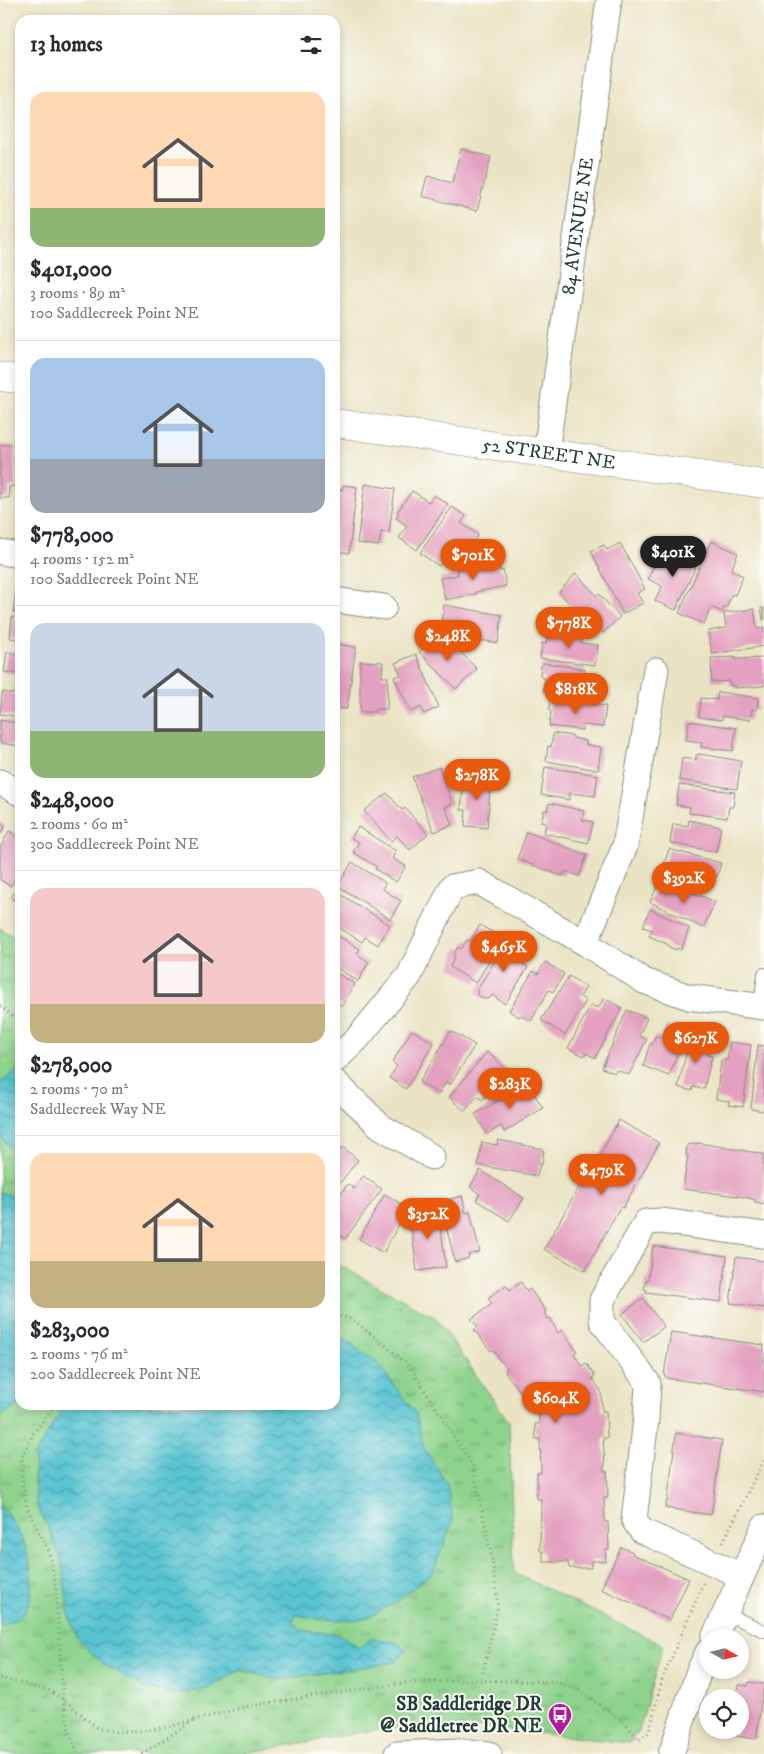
<!DOCTYPE html>
<html lang="en">
<head>
<meta charset="utf-8">
<style>
  :root { --surface:#fff; --page:#f7f7f7; --text:#2b2b33; --muted:#7c7c81; --line:#e1e1e2; --accent:#ea580c }
  body { margin:0; font-family:"IM FELL DW Pica",serif; background:var(--page); color:var(--text); height:100vh; display:flex; flex-direction:column; font-size:19px; white-space:nowrap }
  * { box-sizing:border-box; margin:0 }
  p { font-size:16px; color:var(--muted) }
  .icon { flex:none; width:28px; height:28px; fill:none; stroke:currentColor; stroke-width:2; stroke-linecap:round; stroke-linejoin:round }
  .map { position:relative; flex:1; overflow:hidden }
  .details { position:absolute; left:15px; top:15px; width:325px; height:1395px; display:flex; flex-direction:column; background:var(--surface); border-radius:15px; box-shadow:0 2px 8px #0003 }
  .details>* { flex:none }
  .needle { width:32px; rotate:98deg }
  .buttons { position:absolute; left:699px; top:1629px; display:grid; gap:10px }
  .buttons a { display:grid; place-items:center; width:50px; height:50px; border-radius:50%; background:var(--surface); box-shadow:0 2px 8px #0003; font-size:25px }
  .price { position:absolute; translate:-50% -42px; padding:0 11px; border-radius:18px; background:var(--accent); color:#fff; font-size:16px; line-height:32px; filter:drop-shadow(0 1px 2px #0008) }
  .price::after { content:''; position:absolute; left:50%; top:30px; width:15px; height:11px; margin-left:-8px; background:inherit; clip-path:polygon(0 0,100% 0,50% 100%) }
  .price.on { background:#222; color:#fff }
  ul { padding:0; list-style:none }
  li { display:grid; align-content:center; gap:10px; height:265px; padding:0 15px }
  li+li { border-top:1px solid var(--line) }
  li span { display:grid; place-items:center; height:155px; border-radius:15px; color:#555 }
  li>.icon { margin-inline-start:auto }
  span .icon { width:90px; height:90px; fill:#fffc; stroke-width:1 }
  li b { font-size:21px }
  h2 { display:flex; justify-content:space-between; align-items:center; height:60px; padding:0 15px; font-size:21px }
  .map>svg:first-child { display:block }
</style>
</head>
<body>
<div class="map">
<svg width="764" height="1754" viewBox="0 0 764 1754">
  <defs>
    <pattern id="grass-tufts" width="24" height="20" patternUnits="userSpaceOnUse" patternTransform="scale(1.25)"><rect width="24" height="20" fill="#8dd38c"/><path d="M3 7l-1-3M5 7V3M7 7l1-3M15 17l-1-3M17 17v-4M19 17l1-3" fill="none" stroke="#73ac73"/></pattern>
    <pattern id="water-waves" width="16" height="10" patternUnits="userSpaceOnUse" patternTransform="scale(1.25)"><rect width="16" height="10" fill="#58c4d1"/><path d="M0 5q4-4 8 0t8 0" fill="none" stroke="#48a0aa"/></pattern>
  </defs>
  <rect width="100%" height="100%" fill="#fdfcf7"/>
  <filter id="ink" filterUnits="userSpaceOnUse"><feTurbulence type="fractalNoise" baseFrequency=".02" numOctaves="2"/><feDisplacementMap in="SourceGraphic" scale="10" xChannelSelector="R" yChannelSelector="G"/><feConvolveMatrix kernelMatrix="1 2 1 2 8 2 1 2 1" color-interpolation-filters="sRGB"/></filter>
  <filter id="wash" filterUnits="userSpaceOnUse"><feTurbulence type="fractalNoise" baseFrequency=".0096" numOctaves="4" result="noise"/><feDisplacementMap in="SourceGraphic" scale="20" xChannelSelector="R" yChannelSelector="G"/><feGaussianBlur stdDeviation="1.12" result="paint"/><feColorMatrix in="noise" values="0 0 0 0 0 0 0 0 0 0 0 0 0 0 0 0 0 1.4 0 .05"/><feComposite in="paint" operator="in"/></filter>
  <g filter="url(#wash)">
    <rect width="100%" height="100%" fill="#eae4c5"/>
    <path fill="url(#grass-tufts)" stroke="#568860" d="M0 928 20 941V1405H335V1263L436 1318 509 1422 514 1573 663 1645 639 1731 629 1743 472 1726 385 1728 240 1754H0Z"/>
    <g fill="url(#water-waves)" stroke="#3c8082">
      <path d="M20 1069V1165L0 1134V1083Z"/>
      <path d="M0 1192 20 1199V1404L0 1417Z"/>
      <path d="M335 1333 376 1362 416 1414 424 1448 447 1484 453 1521 433 1572 395 1603 365 1619 328 1620 296 1615 292 1622 300 1630 340 1635 359 1647 373 1638 397 1642 406 1651 397 1662 277 1680 240 1670 207 1689 174 1695 145 1688 102 1663 78 1639 69 1616 62 1562 48 1527 37 1507 34 1477 35 1454 65 1405H335Z"/>
      <path d="M0 1505C20 1528 33 1556 31 1587 30 1592 31 1599 29 1603 25 1616 12 1622 0 1627Z"/>
    </g>
    <g id="blocks">
      <g fill="#e4a0c0">
        <path d="M461 149 491 157 477 211 422 196 427 176 452 183Z"/>
        <path d="M0 445H14L15 486 9 487V498H0Z"/>
        <path d="M365 484 395 489 389 533 381 532 379 546 357 543Z"/>
        <path d="M343 485 357 487 349 553 335 551V489L342 490Z"/>
        <path d="M412 491 429 502 434 495 448 504 417 550 399 538 407 526 396 518 399 514 397 512Z"/>
        <path d="M452 507 466 516 461 523 478 535 463 556H462L459 560 448 552 439 566 420 553Z"/>
        <path d="M711 541 738 553 731 570 743 576 735 595 732 594 726 608 724 607 722 612 711 607 704 624 679 613Z"/>
        <path d="M620 543 645 589 637 593 643 603 623 614 591 551 604 545 607 550Z"/>
        <path d="M660 552 679 560 683 552 699 559 676 610 655 601 662 586 648 579Z"/>
        <path d="M498 561 500 571 503 570 506 586 476 592V594L445 600 440 578 458 575 457 569Z"/>
        <path d="M576 573 597 596 599 594 620 617 603 633 591 620 587 623 559 592Z"/>
        <path d="M16 591 20 592V613L13 612Z"/>
        <path d="M444 605 502 615 498 643 458 637 459 630 440 627Z"/>
        <path d="M761 608H764V620H763Z"/>
        <path d="M754 609 757 629 764 628V646L712 654 708 631 726 628 724 613Z"/>
        <path d="M12 617 20 618V639L10 638Z"/>
        <path d="M548 632 582 637 581 643 598 645 595 665 540 658 542 643 546 644Z"/>
        <path d="M434 637 443 646 449 641 477 669 456 689 419 652Z"/>
        <path d="M336 644 356 647 347 709 335 708Z"/>
        <path d="M7 652 20 654V674L4 672Z"/>
        <path d="M416 654 439 707 424 714 421 707 411 712 394 677 401 675 395 663Z"/>
        <path d="M735 657V659L764 658V686L734 688 735 686H730L729 681 712 682 711 658Z"/>
        <path d="M360 661 383 662 382 677H388L387 709H375V712H360Z"/>
        <path d="M544 663 585 669 584 676 597 678 594 700 560 693V695L552 694V692L543 691 545 678H542L540 675 541 666Z"/>
        <path d="M16 687H20V717L0 714 2 692 15 694Z"/>
        <path d="M718 692 758 698 757 710 752 709 750 720 722 716V720L699 717 701 698 717 700Z"/>
        <path d="M553 699 606 706 603 727 583 725 582 730 549 726 551 712 549 710 550 701Z"/>
        <path d="M0 720 16 723 17 720 20 721V746L0 743Z"/>
        <path d="M689 721 736 728 733 751 701 747 702 742 686 740Z"/>
        <path d="M553 733 573 736V738L586 741V745L601 747 598 770 546 761 548 746 551 747Z"/>
        <path d="M700 754 741 761 737 789 679 780 682 758 696 760V755Z"/>
        <path d="M439 767 451 800 452 804 445 807 452 825 434 832 412 777Z"/>
        <path d="M545 767 598 775 595 796 570 793 569 800 541 795Z"/>
        <path d="M476 776 491 777 487 828 465 826 466 810H461L464 779 476 780Z"/>
        <path d="M679 785 735 792 733 807H729L727 818 689 813 690 807 676 805Z"/>
        <path d="M387 793 402 810 405 808 428 834 410 850 397 836 391 841 364 811Z"/>
        <path d="M549 803 584 811 582 820 593 822 588 843 544 833 546 823 541 822 544 810 547 811Z"/>
        <path d="M689 820 721 827 716 852 670 843 673 824 688 826Z"/>
        <path d="M0 823 5 826 0 835Z"/>
        <path d="M358 827 396 851 392 858 406 866 396 882 375 869 377 867 353 852 359 842 351 838Z"/>
        <path d="M9 831 20 837V870L11 886 0 880V848Z"/>
        <path d="M527 832 587 855 579 876 565 871 563 876 559 875 517 859Z"/>
        <path d="M669 849 721 863 717 877 711 875 709 886 675 877 676 871 663 868Z"/>
        <path d="M352 862 381 880 385 883 382 889 401 901 390 919 338 886Z"/>
        <path d="M20 883V909L17 907 20 903 11 898Z"/>
        <path d="M658 885 675 892 678 885 715 902 703 928 650 902Z"/>
        <path d="M335 891 390 925 378 945 365 937 362 942 335 925Z"/>
        <path d="M650 909 689 928 681 950 677 948 676 950 669 947V945L649 936 652 930 643 927Z"/>
        <path d="M480 925 502 938 476 983 450 967 455 956 453 955 458 947 461 949 467 940 470 941Z"/>
        <path d="M335 934 360 949 357 954 369 962 358 981 335 967Z"/>
        <path d="M509 938 527 949 520 962 528 967 505 1004 492 995 490 998 485 999 477 995V990Z"/>
        <path d="M545 962 564 974 553 992 549 990 531 1021 520 1015 519 1017 509 1011 533 971 538 974Z"/>
        <path d="M335 972 355 984 342 1006 335 1001Z"/>
        <path d="M569 976 586 987 580 997 586 1001 565 1035 541 1020Z"/>
        <path d="M604 998 622 1008 595 1058 586 1053 584 1056 568 1048 591 1005 598 1008Z"/>
        <path d="M627 1010 647 1018 639 1036 647 1039 629 1075 617 1070 615 1073 602 1068Z"/>
        <path d="M666 1026 685 1032 669 1076 643 1066 650 1044H652L655 1036 662 1038Z"/>
        <path d="M412 1030 434 1043 406 1089 389 1078 397 1066 392 1062Z"/>
        <path d="M451 1031 475 1045 450 1085 446 1082 439 1094 419 1082Z"/>
        <path d="M691 1034 711 1039 707 1055 712 1056 704 1089 693 1087 692 1091 678 1087Z"/>
        <path d="M730 1042 751 1045 743 1107 728 1105 729 1101 716 1099 721 1060H727Z"/>
        <path d="M758 1045 764 1046V1111L751 1109Z"/>
        <path d="M487 1052 508 1070 482 1100 477 1096 465 1111 449 1097Z"/>
        <path d="M528 1084 543 1108 504 1132 501 1126 487 1134 475 1114Z"/>
        <path d="M619 1120 659 1143 623 1208 620 1207 615 1216 585 1271 544 1249 581 1183 583 1185Z"/>
        <path d="M498 1140 543 1149 542 1151H544L542 1165 540 1164 537 1176 478 1165 482 1142 497 1145Z"/>
        <path d="M699 1143 763 1154 764 1204 755 1202V1200L745 1197 683 1189 688 1155H686L687 1145Z"/>
        <path d="M343 1147 358 1160 335 1189V1157Z"/>
        <path d="M480 1170 524 1198 509 1221 476 1200 480 1194 470 1187Z"/>
        <path d="M363 1176 382 1189 345 1239 335 1231V1201L348 1184 354 1189Z"/>
        <path d="M385 1194 403 1205 397 1215 402 1219 383 1253 359 1239Z"/>
        <path d="M462 1196 466 1213 470 1212 480 1252 468 1255 469 1258 455 1262 440 1202Z"/>
        <path d="M438 1207 446 1267 417 1271 411 1225H415L413 1210Z"/>
        <path d="M653 1246 727 1256 721 1302 646 1292 647 1290 644 1289 646 1280H648Z"/>
        <path d="M736 1257 764 1261V1308L730 1303Z"/>
        <path d="M521 1282 527 1291 530 1289 546 1311 544 1313 548 1319 550 1318 558 1333 562 1330 577 1352 574 1354 582 1366 586 1363 595 1376 592 1378 601 1391 602 1411H606L607 1438H603L605 1465 603 1471H607L608 1497 604 1498 605 1522H608L609 1549 605 1550 606 1561H591V1568H569L568 1562H543V1551H540L541 1499H537V1473H541L540 1439H536L535 1424H539V1416L530 1405 533 1403 524 1392 522 1394 505 1372 508 1369 497 1357 498 1356 493 1350 491 1351 474 1330 478 1327 471 1319 492 1304 488 1298 506 1285 510 1290Z"/>
        <path d="M643 1298 664 1327 643 1342 622 1314Z"/>
        <path d="M671 1332 764 1345V1392L666 1378 664 1374Z"/>
        <path d="M676 1433 722 1440 711 1515 665 1508 668 1496Z"/>
        <path d="M621 1547 633 1552 632 1554 689 1579 670 1620 601 1589Z"/>
        <path d="M749 1682 764 1684 756 1739 736 1736 737 1730H740V1698H736L738 1685 748 1686Z"/>
      </g>
    </g>
  </g>
  <g filter="url(#ink)">
    <use href="#blocks" fill-opacity="0" stroke="#84907c" stroke-width="1"/>
    <g fill="none" stroke-linecap="round" stroke-linejoin="round">
      <defs>
        <g id="service">
          <path d="M760 1007 764 974"/>
          <path d="M725 1613 764 1631"/>
        </g>
        <g id="minor">
          <path id="s1" d="M546 453 609 0"/>
          <path d="M0 552 20 555"/>
          <path d="M335 600 384 607"/>
          <path d="M0 782 20 793"/>
          <path d="M585 943 625 846 656 670"/>
          <path d="M335 1060 357 1039 409 976 452 887 479 882 585 943 644 981 689 997 764 1007"/>
          <path d="M335 1082 380 1126 432 1157"/>
          <path d="M742 1576 642 1531 634 1520 646 1419 648 1383 602 1321V1300L646 1222 661 1221 764 1235"/>
          <path d="M714 1638 764 1527"/>
          <path d="M397 1754 459 1751 489 1754"/>
          <path d="M671 1754 699 1671 708 1652"/>
        </g>
        <g id="tertiary">
          <path d="M0 377 20 379"/>
          <path id="s2" d="M335 423 764 484"/>
        </g>
      </defs>
      <use href="#service" stroke="#84907c" stroke-width="14"/>
      <use href="#minor" stroke="#84907c" stroke-width="27"/>
      <use href="#tertiary" stroke="#84907c" stroke-width="29"/>
      <g stroke="#84907c" stroke-width="3" stroke-dasharray="1 4" stroke-linecap="butt">
        <path d="M0 1006 20 1022"/>
        <path d="M335 1315 352 1319 408 1364 473 1466 492 1560 498 1606 481 1681"/>
        <path d="M55 1405 34 1432 22 1457V1480L27 1508 49 1552 55 1579 63 1699 69 1731 78 1754"/>
        <path d="M723 1542 764 1460"/>
        <path d="M0 1678 48 1690 63 1699 98 1729 116 1732 143 1731 171 1726 249 1706 403 1683 467 1680 557 1682 577 1689 623 1721 639 1740 649 1732 662 1680 704 1582"/>
        <path d="M142 1754 193 1721"/>
      </g>
      <use href="#service" stroke="#fff" stroke-width="12"/>
      <use href="#minor" stroke="#fff" stroke-width="25"/>
      <use href="#tertiary" stroke="#fff" stroke-width="28"/>
    </g>
  </g>
  <defs>
    <symbol id="bus-pin" viewBox="-11 -11 22 30"><path d="M0 17L-7.5 6A9.5 9.5 0 1 1 7.5 6Z" fill="#b5179e" stroke="#fdfcf7"/><path d="M-5-6H5V4H4V6H2V4H-2V6H-4V4H-5ZM-3.5-4V0h7V-4ZM-3.5 1.2v1.5H-2V1.2ZM2 1.2v1.5H3.5V1.2Z" fill="#fff"/></symbol>
  </defs>
  <g fill-rule="evenodd">
    <use href="#bus-pin" x="546" y="1701" width="28" height="38"/>
  </g>
  <g text-anchor="middle" dominant-baseline="central" stroke-width="4" stroke-linejoin="round" paint-order="stroke">
    <g font-size="19" fill="#1f3d34" stroke="#fdfcf7">
      <text stroke="none"><textPath href="#s1" startOffset="229">84 AVENUE NE</textPath></text>
      <text stroke="none"><textPath href="#s2" startOffset="216">52 STREET NE</textPath></text>
    </g>
    <g font-size="19" font-weight="bold" fill="#1f3d34" stroke="#fdfcf7" text-anchor="end">
      <text x="542" y="1704">SB Saddleridge DR<tspan x="542" dy="22">@ Saddletree DR NE</tspan></text>
    </g>
  </g>
</svg>
<div class="buttons">
<a><svg class="needle" viewBox="-14 -14 28 28"><path d="M0-13l5 13h-10z" fill="#e53935"/><path d="M0 13l5-13h-10z" fill="#7c7c81"/></svg></a>
<a><svg class="icon" aria-label="locate" viewBox="0 0 24 24"><circle cx="12" cy="12" r="6"/><path d="M12 2v4M12 18v4M2 12h4M18 12h4"/></svg></a>
</div>
<b class="price on" style="left:673px;top:578px">$401K</b>
<b class="price" style="left:473px;top:581px">$701K</b>
<b class="price" style="left:569px;top:649px">$778K</b>
<b class="price" style="left:448px;top:662px">$248K</b>
<b class="price" style="left:576px;top:715px">$818K</b>
<b class="price" style="left:477px;top:801px">$278K</b>
<b class="price" style="left:684px;top:904px">$392K</b>
<b class="price" style="left:504px;top:973px">$465K</b>
<b class="price" style="left:696px;top:1064px">$627K</b>
<b class="price" style="left:510px;top:1110px">$283K</b>
<b class="price" style="left:602px;top:1196px">$479K</b>
<b class="price" style="left:428px;top:1240px">$352K</b>
<b class="price" style="left:556px;top:1424px">$604K</b>
<section class="details">
<h2>13 homes<svg class="icon" aria-label="filters" viewBox="0 0 24 24"><path d="M4 7h16M4 17h16"/><circle cx="9" cy="7" r="2"/><circle cx="15" cy="17" r="2"/></svg></h2>
<ul>
<li><span style="background:linear-gradient(#ffd9b3 75%,#8fb573 0)"><svg class="icon" aria-label="home" viewBox="0 0 24 24"><path d="M3 11l9-7 9 7M6 9v11h12V9"/></svg></span><div><b>$401,000</b><p>3 rooms · 89 m²</p><p>100 Saddlecreek Point NE</p></div></li>
<li><span style="background:linear-gradient(#a9c7e8 65%,#9aa5b1 0)"><svg class="icon" aria-label="home" viewBox="0 0 24 24"><path d="M3 11l9-7 9 7M6 9v11h12V9"/></svg></span><div><b>$778,000</b><p>4 rooms · 152 m²</p><p>100 Saddlecreek Point NE</p></div></li>
<li><span style="background:linear-gradient(#c9d6e8 70%,#8fb573 0)"><svg class="icon" aria-label="home" viewBox="0 0 24 24"><path d="M3 11l9-7 9 7M6 9v11h12V9"/></svg></span><div><b>$248,000</b><p>2 rooms · 60 m²</p><p>300 Saddlecreek Point NE</p></div></li>
<li><span style="background:linear-gradient(#f6c9c9 75%,#c2b280 0)"><svg class="icon" aria-label="home" viewBox="0 0 24 24"><path d="M3 11l9-7 9 7M6 9v11h12V9"/></svg></span><div><b>$278,000</b><p>2 rooms · 70 m²</p><p>Saddlecreek Way NE</p></div></li>
<li><span style="background:linear-gradient(#ffd9b3 70%,#c2b280 0)"><svg class="icon" aria-label="home" viewBox="0 0 24 24"><path d="M3 11l9-7 9 7M6 9v11h12V9"/></svg></span><div><b>$283,000</b><p>2 rooms · 76 m²</p><p>200 Saddlecreek Point NE</p></div></li>
</ul>
</section>
</div>
</body>
</html>
